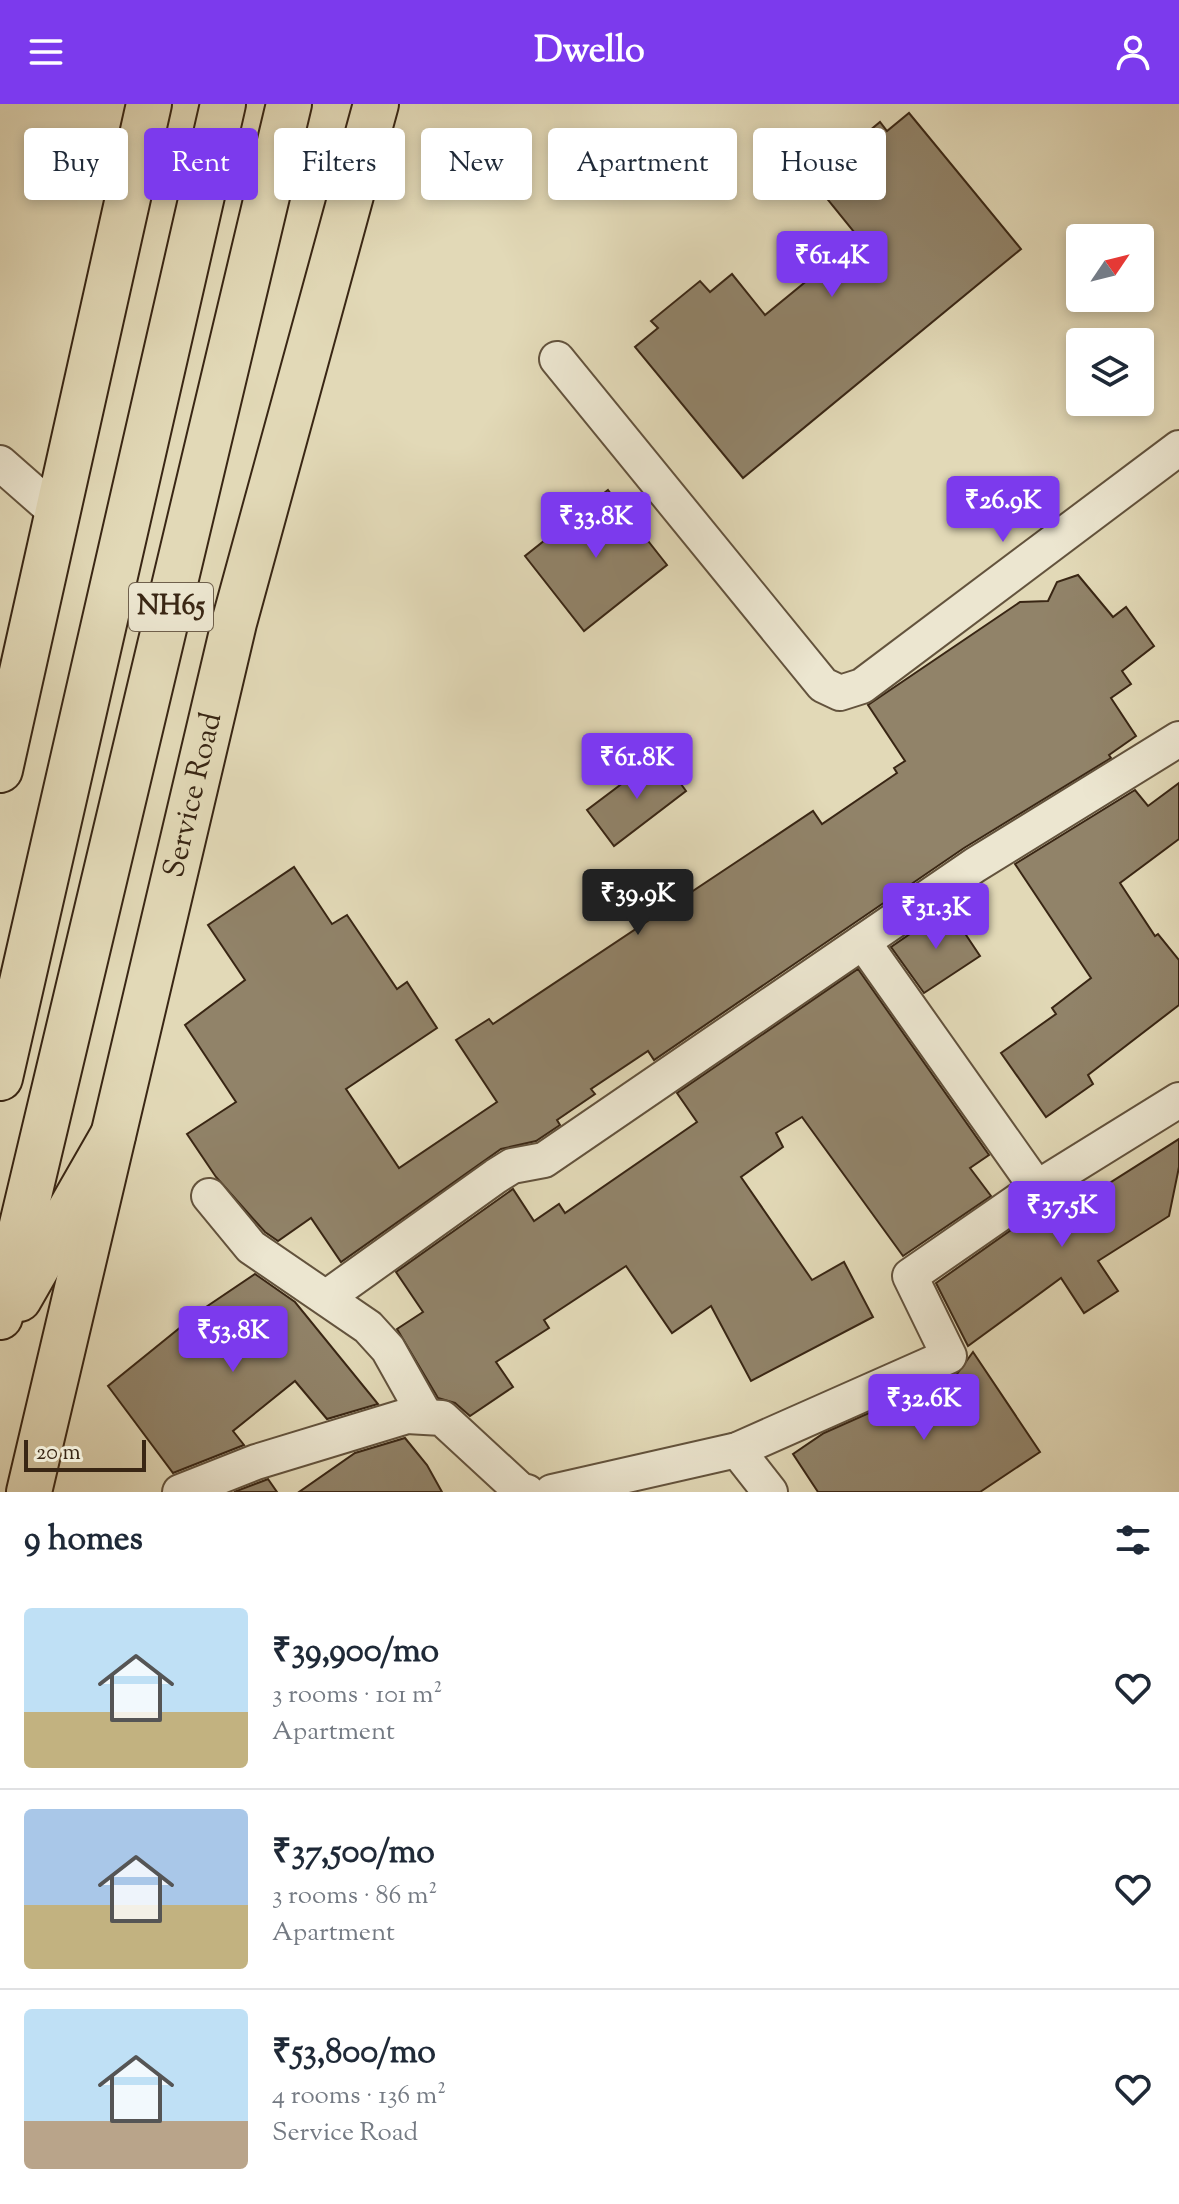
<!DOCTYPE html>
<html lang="en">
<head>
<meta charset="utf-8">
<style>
  :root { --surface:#fff; --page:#f2f2f3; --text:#1f2937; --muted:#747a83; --line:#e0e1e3; --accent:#7c3aed }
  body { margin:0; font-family:"Sorts Mill Goudy",serif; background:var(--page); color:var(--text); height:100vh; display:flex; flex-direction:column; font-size:30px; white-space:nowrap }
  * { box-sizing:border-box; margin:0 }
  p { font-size:26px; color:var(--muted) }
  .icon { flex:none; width:44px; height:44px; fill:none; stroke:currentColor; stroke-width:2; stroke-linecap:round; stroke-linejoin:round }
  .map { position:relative; height:1388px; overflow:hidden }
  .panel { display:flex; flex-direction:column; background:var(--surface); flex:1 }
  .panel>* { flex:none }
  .guide { position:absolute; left:24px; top:24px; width:1132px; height:72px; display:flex; gap:16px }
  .needle { width:52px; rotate:55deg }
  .controls { position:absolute; left:1066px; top:120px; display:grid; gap:16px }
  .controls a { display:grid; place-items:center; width:88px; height:88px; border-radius:8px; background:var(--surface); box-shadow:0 4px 12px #0003; font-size:40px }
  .scale { position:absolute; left:24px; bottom:20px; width:122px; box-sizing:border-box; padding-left:8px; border:4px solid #392614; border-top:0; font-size:22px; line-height:28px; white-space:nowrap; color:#392614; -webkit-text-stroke:6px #ece6d0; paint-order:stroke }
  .price { position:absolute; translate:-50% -68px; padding:0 18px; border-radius:8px; background:var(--accent); color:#fff; font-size:26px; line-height:52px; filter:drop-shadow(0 2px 4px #0008) }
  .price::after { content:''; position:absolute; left:50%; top:48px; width:24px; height:18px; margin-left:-12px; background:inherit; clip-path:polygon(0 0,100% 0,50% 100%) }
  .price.on { background:#222; color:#fff }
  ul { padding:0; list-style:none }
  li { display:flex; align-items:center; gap:24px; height:200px; padding:0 24px }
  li+li { border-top:2px solid var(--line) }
  li span { display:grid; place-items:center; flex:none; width:224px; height:160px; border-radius:8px; color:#555 }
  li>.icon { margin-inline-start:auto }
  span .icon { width:96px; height:96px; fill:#fffc; stroke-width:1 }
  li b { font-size:34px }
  h2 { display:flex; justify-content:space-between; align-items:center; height:96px; padding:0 24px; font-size:34px }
  .tag { padding:0 28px; border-radius:8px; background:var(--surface); box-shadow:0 4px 12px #0003; font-size:28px; line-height:72px }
  .tag.on { background:var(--accent); color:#fff }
  header { display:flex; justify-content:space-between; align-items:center; height:104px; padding:0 24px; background:var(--accent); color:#fff; font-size:36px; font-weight:700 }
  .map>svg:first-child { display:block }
</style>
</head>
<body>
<header><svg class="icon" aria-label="menu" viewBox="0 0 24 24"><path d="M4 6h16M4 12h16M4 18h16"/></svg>Dwello<svg class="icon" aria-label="person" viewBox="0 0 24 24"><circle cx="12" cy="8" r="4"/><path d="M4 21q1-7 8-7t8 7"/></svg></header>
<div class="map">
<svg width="1179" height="1388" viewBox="0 0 1179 1388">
  <rect width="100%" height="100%" fill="#e2d9b7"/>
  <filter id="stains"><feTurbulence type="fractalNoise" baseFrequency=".0025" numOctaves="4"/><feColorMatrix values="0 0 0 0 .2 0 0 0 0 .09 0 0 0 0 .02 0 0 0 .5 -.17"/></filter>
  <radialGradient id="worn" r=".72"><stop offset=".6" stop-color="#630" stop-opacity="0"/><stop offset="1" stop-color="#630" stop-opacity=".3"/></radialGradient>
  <g fill="#918369" stroke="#392614" stroke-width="2">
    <path d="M909 9 1021 145 743 374 635 243 658 224 651 217 700 177 710 188 732 170 765 211 859 134 811 75 880 18 887 27Z"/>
    <path d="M608 386 667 461 584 527 525 452Z"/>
    <path d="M1078 471 1113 513 1126 503 1154 542 1122 567 1131 580 1111 594 1136 632 1109 651 1111 654 964 744 654 956 648 947 591 985 595 990 557 1016 560 1021 536 1037 501 1045 341 1158 311 1114 278 1137 265 1128 216 1073 187 1030 236 998 185 921 245 876 208 821 294 763 332 820 347 811 397 885 407 878 437 924 346 985 399 1064 497 998 456 936 489 915 493 920 813 707 822 720 897 669 894 664 905 657 868 601 1020 498 1048 497 1057 478Z"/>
    <path d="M660 651 686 687 614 742 587 706Z"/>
    <path d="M1179 679V735L1120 779 1155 832 1158 830 1179 856V901L1088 971 1093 980 1046 1013 1001 949 1056 910 1052 904 1091 874 1015 760 1135 686 1148 702Z"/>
    <path d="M948 804 980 852 924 889 891 843Z"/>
    <path d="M858 865 989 1051 970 1064 991 1092 903 1152 802 1013 776 1029 783 1043 741 1073 812 1176 844 1158 873 1213 751 1277 711 1202 672 1229 626 1162 544 1216 549 1224 496 1258 513 1283 470 1312 455 1299 438 1294 397 1225 423 1208 396 1168 513 1085 534 1117 559 1100 565 1109 697 1018 677 989Z"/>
    <path d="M1179 1035V1063L1169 1112 1098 1157 1118 1187 1084 1209 1061 1174 968 1242 936 1179 1014 1124 1054 1115 1061 1101 1092 1090Z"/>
    <path d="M255 1170 295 1198 378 1300 327 1315 295 1277 233 1327 244 1341 173 1369 108 1282 203 1205Z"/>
    <path d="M973 1248 1040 1348 980 1388H818L793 1350 824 1329 957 1270Z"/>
    <path d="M405 1334 427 1361 442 1388H299L355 1349Z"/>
    <path d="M268 1375 277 1388H234L263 1377Z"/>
  </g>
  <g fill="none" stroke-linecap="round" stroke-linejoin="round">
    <defs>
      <g id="street">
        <path d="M557 255 823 581 840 589 862 582 1179 344"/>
        <path d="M0 359 58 410"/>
        <path d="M863 838 1037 1084"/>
        <path d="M209 1092 251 1143 368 1223 388 1245 425 1311"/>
        <path d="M327 1193 496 1072 512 1062 544 1056 975 761 1179 635"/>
        <path d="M737 1346 770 1388"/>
        <path d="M180 1388 256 1358 407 1312 442 1314 520 1386 527 1388"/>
        <path d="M552 1388 737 1346 949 1252 910 1172 1037 1084 1179 996"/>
      </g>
      <g id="primary">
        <path d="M0 666 149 0"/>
        <path id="s1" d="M29 1388 234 519 376 0"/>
      </g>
      <g id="highway">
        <path d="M0 974 223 0"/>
        <path d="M19 1195 113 1031"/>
        <path d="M0 1213 289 0"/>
      </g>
    </defs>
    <use href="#street" stroke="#63533d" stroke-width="38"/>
    <use href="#primary" stroke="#392614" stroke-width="48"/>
    <use href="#highway" stroke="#392614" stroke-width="48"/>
    <use href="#street" stroke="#ece6d0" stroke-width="34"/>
    <use href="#primary" stroke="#e2d9b7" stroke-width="44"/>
    <use href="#highway" stroke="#e2d9b7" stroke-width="44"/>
  </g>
  <g text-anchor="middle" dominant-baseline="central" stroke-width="8" stroke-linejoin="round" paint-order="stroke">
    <rect fill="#ece6d0" stroke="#6f604c" stroke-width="2" x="129" y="479" width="84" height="48" rx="6"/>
    <g font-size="28" font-weight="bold" fill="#392614">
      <text x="171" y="503">NH65</text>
    </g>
    <g font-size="30" fill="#392614" stroke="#ece6d0">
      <text stroke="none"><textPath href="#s1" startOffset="716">Service Road</textPath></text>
    </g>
  </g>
  <rect width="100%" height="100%" filter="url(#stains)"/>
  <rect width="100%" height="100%" fill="url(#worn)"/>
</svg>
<div class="controls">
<a><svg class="needle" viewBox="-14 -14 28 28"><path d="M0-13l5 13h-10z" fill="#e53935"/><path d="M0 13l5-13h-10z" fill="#747a83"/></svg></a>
<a><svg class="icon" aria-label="layers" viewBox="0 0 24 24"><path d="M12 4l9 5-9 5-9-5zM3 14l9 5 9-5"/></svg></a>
</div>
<div class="scale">20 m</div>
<b class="price" style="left:832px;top:195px">₹61.4K</b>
<b class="price" style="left:1003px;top:440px">₹26.9K</b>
<b class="price" style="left:596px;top:456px">₹33.8K</b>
<b class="price" style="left:637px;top:697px">₹61.8K</b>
<b class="price on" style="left:638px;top:833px">₹39.9K</b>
<b class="price" style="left:936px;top:847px">₹31.3K</b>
<b class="price" style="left:1062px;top:1145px">₹37.5K</b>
<b class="price" style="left:233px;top:1270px">₹53.8K</b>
<b class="price" style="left:924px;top:1338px">₹32.6K</b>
<div class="guide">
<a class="tag">Buy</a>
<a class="tag on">Rent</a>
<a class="tag">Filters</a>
<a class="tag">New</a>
<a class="tag">Apartment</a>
<a class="tag">House</a>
</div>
</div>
<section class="panel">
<h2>9 homes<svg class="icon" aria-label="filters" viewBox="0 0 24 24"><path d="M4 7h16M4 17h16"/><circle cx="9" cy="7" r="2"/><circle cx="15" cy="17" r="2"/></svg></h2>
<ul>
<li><span style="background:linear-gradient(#bfe0f5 65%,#c2b280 0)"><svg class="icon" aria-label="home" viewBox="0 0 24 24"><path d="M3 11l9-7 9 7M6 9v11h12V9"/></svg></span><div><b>₹39,900/mo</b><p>3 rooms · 101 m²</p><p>Apartment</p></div><svg class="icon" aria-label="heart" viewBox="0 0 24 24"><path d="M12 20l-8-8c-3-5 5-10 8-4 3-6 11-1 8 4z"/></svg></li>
<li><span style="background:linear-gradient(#a9c7e8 60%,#c2b280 0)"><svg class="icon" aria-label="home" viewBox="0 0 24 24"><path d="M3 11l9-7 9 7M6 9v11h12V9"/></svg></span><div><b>₹37,500/mo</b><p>3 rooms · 86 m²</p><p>Apartment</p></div><svg class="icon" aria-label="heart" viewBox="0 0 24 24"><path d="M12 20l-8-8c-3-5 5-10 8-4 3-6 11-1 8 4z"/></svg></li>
<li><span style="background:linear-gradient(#bfe0f5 70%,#b9a48a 0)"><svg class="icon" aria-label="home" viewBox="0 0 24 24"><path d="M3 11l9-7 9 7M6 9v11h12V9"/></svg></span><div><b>₹53,800/mo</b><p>4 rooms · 136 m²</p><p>Service Road</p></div><svg class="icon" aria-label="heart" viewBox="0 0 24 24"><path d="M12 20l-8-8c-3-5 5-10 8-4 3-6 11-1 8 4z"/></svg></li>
</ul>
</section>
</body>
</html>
